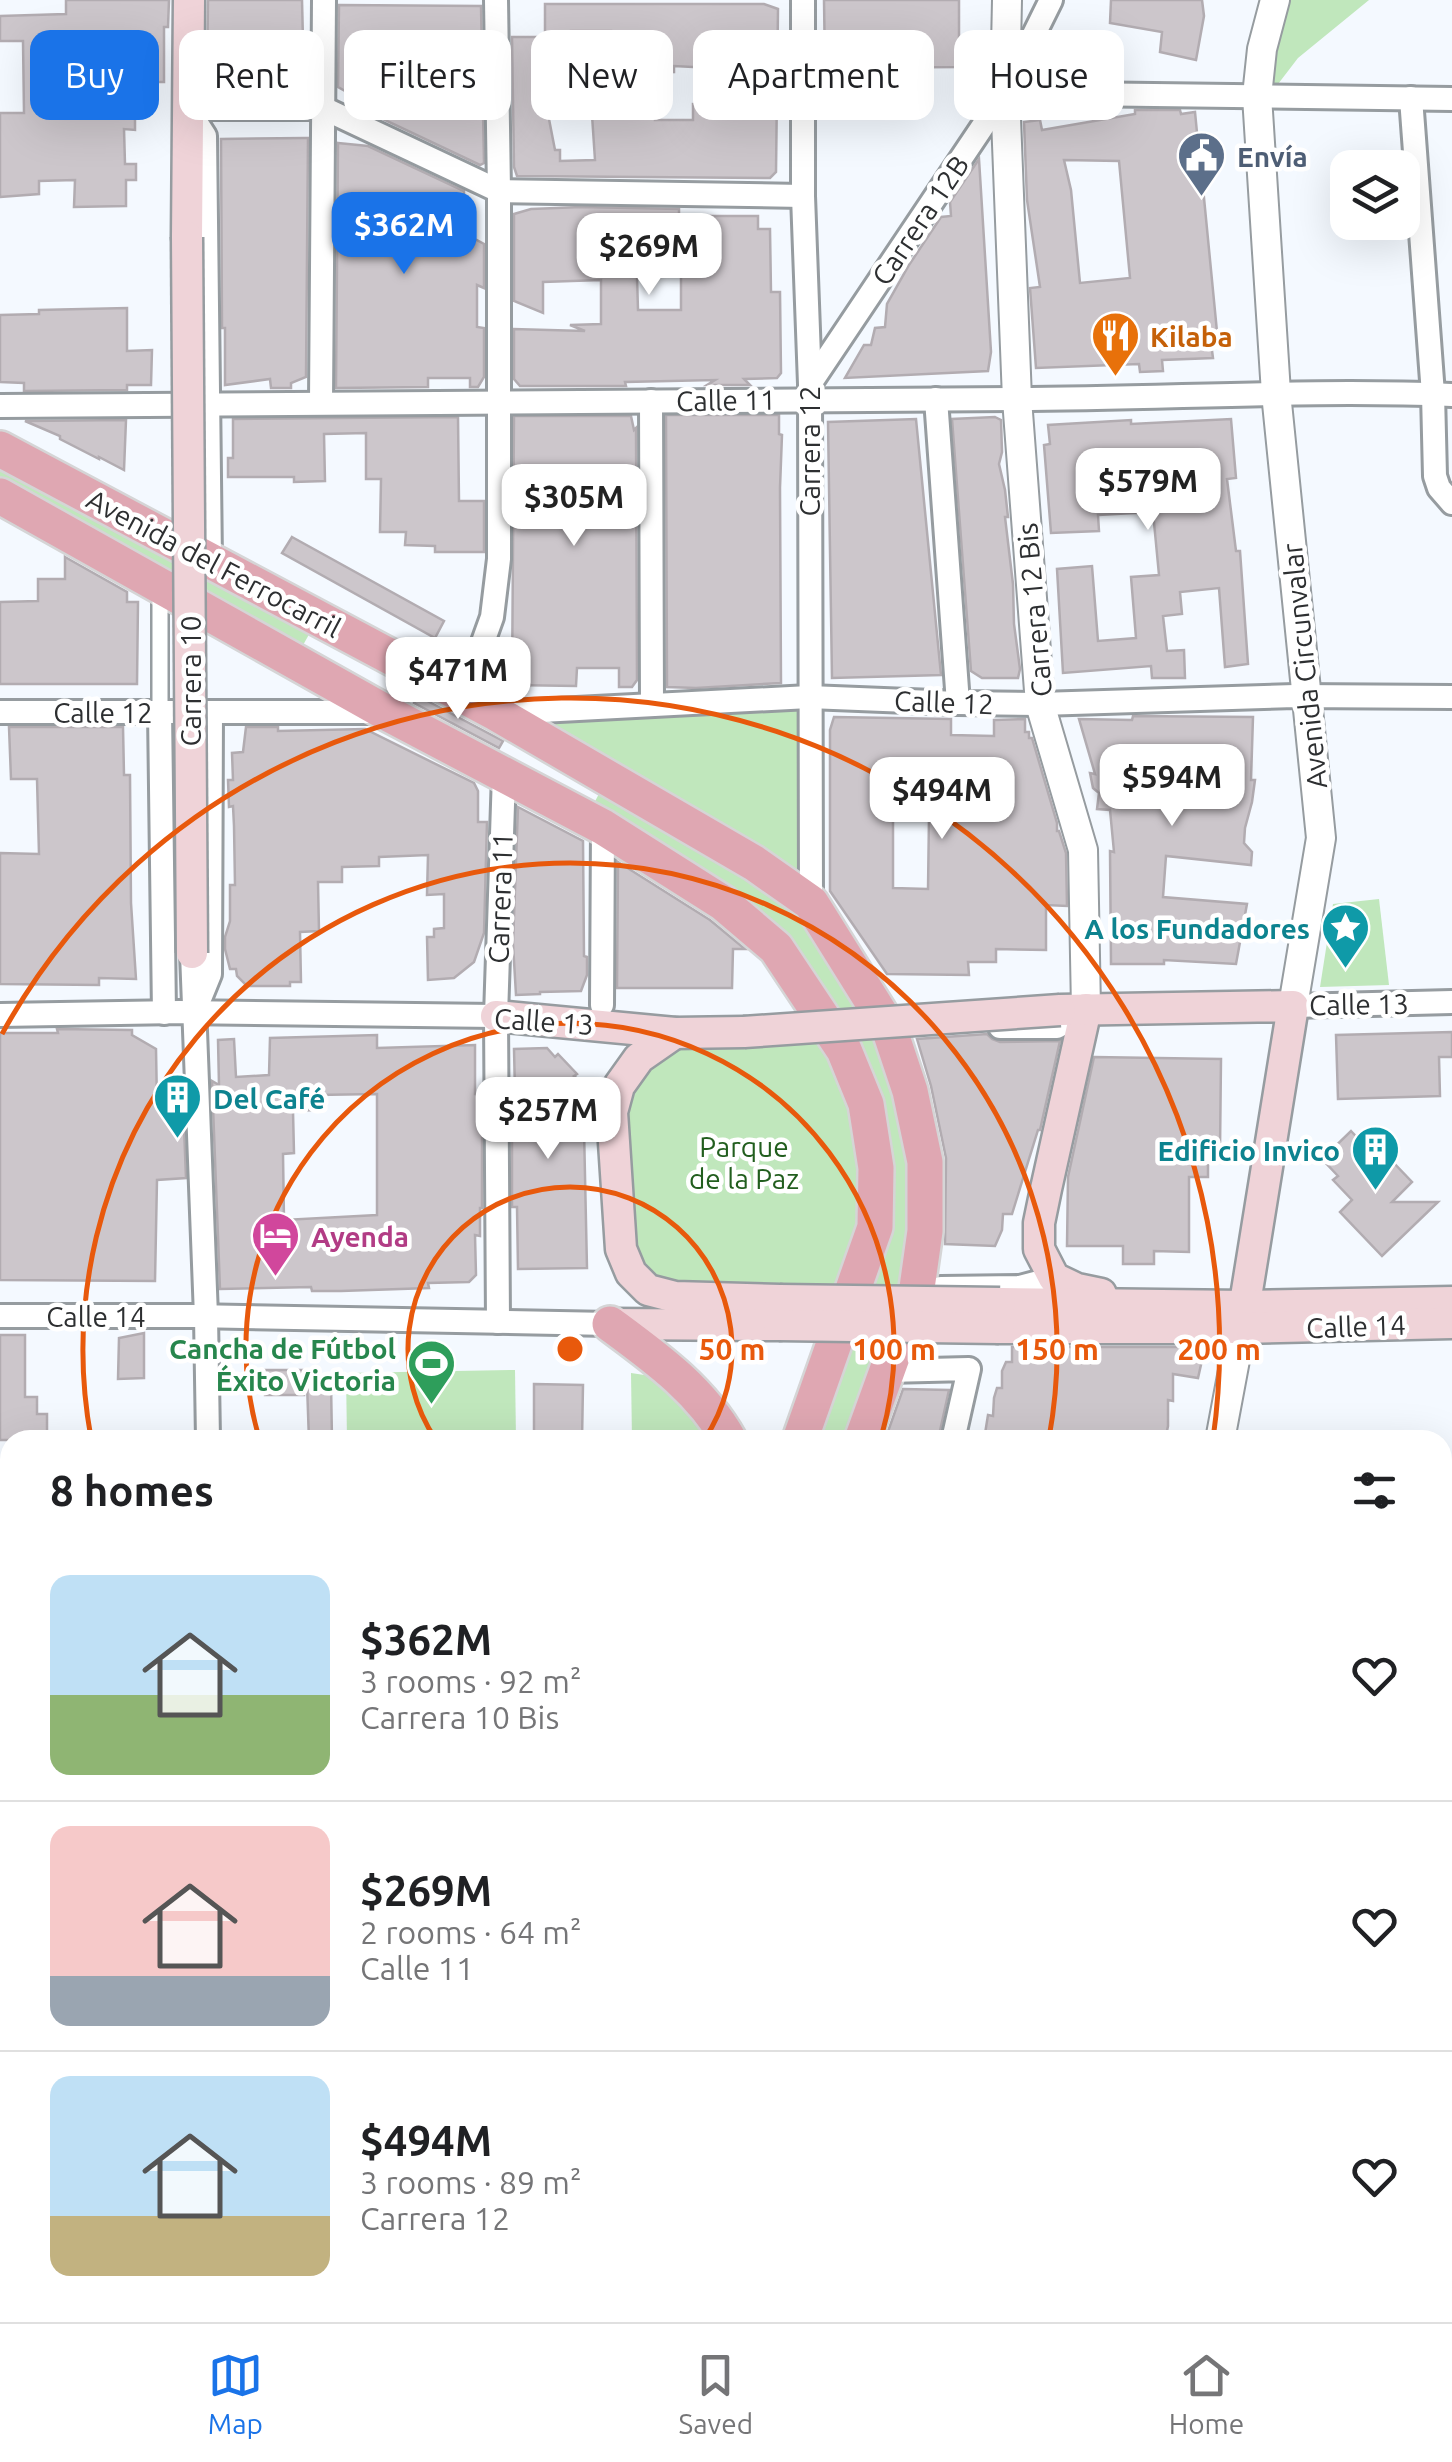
<!DOCTYPE html>
<html lang="en">
<head>
<meta charset="utf-8">
<style>
  :root { --surface:#fff; --page:#f2f2f2; --text:#202124; --muted:#757577; --line:#e0e0e0; --accent:#1a73e8 }
  body { margin:0; font-family:Ubuntu,sans-serif; background:var(--page); color:var(--text); height:100vh; display:flex; flex-direction:column; font-size:38px; white-space:nowrap }
  * { box-sizing:border-box; margin:0 }
  p { font-size:32px; color:var(--muted) }
  .icon { flex:none; width:55px; height:55px; fill:none; stroke:currentColor; stroke-width:2; stroke-linecap:round; stroke-linejoin:round }
  .map { position:relative; flex:1; overflow:hidden }
  .details { position:absolute; left:0px; top:1430px; width:1452px; height:892px; display:flex; flex-direction:column; background:var(--surface); border-radius:30px 30px 0 0; box-shadow:0 10px 40px #0002 }
  .details>* { flex:none }
  .hud { position:absolute; left:30px; top:30px; width:1392px; height:90px; display:flex; gap:20px }
  .tools { position:absolute; left:1330px; top:150px; display:grid; gap:20px }
  .tools a { display:grid; place-items:center; width:90px; height:90px; border-radius:20px; background:var(--surface); box-shadow:0 10px 40px #0002; font-size:50px }
  .price { position:absolute; translate:-50% -85px; padding:0 22px; border-radius:20px; background:#fff; color:#222; font-size:32px; line-height:65px; filter:drop-shadow(0 2px 5px #0008) }
  .price::after { content:''; position:absolute; left:50%; top:60px; width:30px; height:22px; margin-left:-15px; background:inherit; clip-path:polygon(0 0,100% 0,50% 100%) }
  .price.selected { background:var(--accent); color:#fff }
  ul { padding:0; list-style:none }
  li { display:flex; align-items:center; gap:30px; height:250px; padding:0 50px }
  li+li { border-top:2px solid var(--line) }
  li span { display:grid; place-items:center; flex:none; width:280px; height:200px; border-radius:20px; color:#555 }
  li>.icon { margin-inline-start:auto }
  span .icon { width:120px; height:120px; fill:#fffc; stroke-width:1 }
  li b { font-size:42px }
  h2 { display:flex; justify-content:space-between; align-items:center; height:120px; padding:0 50px; font-size:42px }
  .pill { padding:0 35px; border-radius:20px; background:var(--surface); box-shadow:0 10px 40px #0002; font-size:35px; line-height:90px }
  .pill.selected { background:var(--accent); color:#fff }
  .menu { display:flex; justify-content:space-around; align-items:center; height:140px; border-top:2px solid var(--line); background:var(--surface); font-size:28px; color:var(--muted) }
  .menu a { display:grid; justify-items:center; gap:5px }
  .menu .selected { color:var(--accent) }
  .map>svg:first-child { display:block }
</style>
</head>
<body>
<div class="map">
<svg width="1452" height="2322" viewBox="0 0 1452 2322">
  <rect width="100%" height="100%" fill="#f4f9ff"/>
  <g fill="#c0e7bc">
    <path d="M1284 0H1369L1298 58 1275 88 1268 89Z"/>
    <path d="M0 460 312 629 302 647 0 481Z"/>
    <path d="M809 697 811 903 497 713Z"/>
    <path d="M601 790 746 873 802 914 877 1034 913 1164 912 1230 901 1291 848 1440H819L868 1297 887 1228 837 1012 592 807Z"/>
    <path d="M1379 899 1389 985 1320 987 1333 904Z"/>
    <path d="M828 1024 876 1168 850 1300 675 1297 631 1273 619 1086 675 1033Z"/>
    <path d="M515 1370 516 1440H347L346 1373Z"/>
    <path d="M631 1373 658 1377 721 1440H632Z"/>
    <path d="M1443 2266H1452V2322H1216L1230 2312H1442Z"/>
    <path d="M651 2313H825L826 2322H651Z"/>
  </g>
  <g fill="#ccc6cb" stroke="#b2acb1" stroke-width="2.5" fill-rule="evenodd">
    <path d="M66 0H169L168 27H164V82H135V130L124 129 125 164H136V180H126V206L74 207 75 180 39 181V194L0 197V113H24L23 41H0V16L66 14Z"/>
    <path d="M208 0H302L303 40 309 34 308 70 297 81 275 79 211 82 207 77Z"/>
    <path d="M824 0H959V67L825 68Z"/>
    <path d="M1111 0H1202L1204 16 1196 60 1160 52 1162 32 1110 23Z"/>
    <path d="M545 4H764L778 9 776 172 770 178 517 176 514 167 512 37H545ZM571 31H611V57L644 58V73L674 72V66L712 68V105L693 104V120H655L656 89 610 90 611 64H571ZM548 114 592 115 595 160 560 161V150H555Z"/>
    <path d="M339 5 481 6 484 163 480 165 370 113V105L338 87Z"/>
    <path d="M1135 110H1180L1181 114 1195 112 1198 143H1204L1207 167H1201L1218 342 1211 343 1213 358 1162 360 1163 371 1140 372 1139 364 1036 368 1030 288 1040 287 1027 200 1024 122 1040 120 1042 130 1135 114ZM1064 160 1119 161 1130 278 1080 283 1071 190Z"/>
    <path d="M305 138H308L306 377 291 383V388H271L270 379 225 385V328H222L221 139Z"/>
    <path d="M338 143 368 146 464 191V233L484 244V288L477 285V327L484 328V377L478 387H470V378H428V387L336 388Z"/>
    <path d="M979 159 991 352 988 371 845 378 864 345H871L875 328 885 327 887 304 909 265 941 217 951 216 950 202Z"/>
    <path d="M581 207 679 209V216H758V229H770L771 292H780L781 373 777 378 744 379 750 385H707L715 380 625 382 626 386H520L514 379V329L585 331 570 325 601 324V280L543 282V313L514 301V214L531 209ZM681 275V310H638L637 277Z"/>
    <path d="M127 308V351L152 350 151 385H127V390L24 391V383L0 382V315L39 314V310Z"/>
    <path d="M666 415H779V434L782 435 780 488 781 683 696 688 667 687Z"/>
    <path d="M514 416H631L634 430 636 428 637 680 632 687H619V668H577L576 686 512 685Z"/>
    <path d="M458 417 459 501H484V552H435V546L405 545 406 532H380L381 479H366V433L324 434 325 481 294 482V477H228V458H233V419Z"/>
    <path d="M995 417 1001 420 1002 452 999 464 1005 490 1008 517H1005L1013 584 1014 624 1020 669 1018 678H982L971 671 952 419Z"/>
    <path d="M916 419 941 675 832 678 828 422Z"/>
    <path d="M1231 419 1236 478 1227 479 1236 551H1240L1248 664 1225 667 1219 588 1180 592 1182 614 1163 616 1167 651 1184 650 1185 678H1152L1151 666 1063 673 1057 569 1092 566 1098 641 1136 638 1131 577 1159 575 1153 512 1098 515 1099 531 1051 533 1044 445 1050 444 1048 425 1131 420V424Z"/>
    <path d="M126 420 124 470 99 457V459L60 439V436L25 421Z"/>
    <path d="M292 537 444 621 435 638 282 553Z"/>
    <path d="M65 557 127 592V602H138L137 684H0V602L38 601V579H65Z"/>
    <path d="M418 696 503 741 499 748 414 703Z"/>
    <path d="M1133 716 1253 717 1251 780H1255L1252 802 1245 828 1244 843 1252 852 1251 865 1166 856 1163 897 1247 904 1236 964 1164 960V964H1111L1110 851 1114 852 1110 810 1097 809 1099 793 1093 788 1090 773 1095 774 1079 719 1132 720Z"/>
    <path d="M834 717 951 719V735L994 736V720L1025 719V732H1029V738H1032L1057 823V831H1059L1066 853 1067 906 1046 905V950L996 949V962H968L969 975 887 974 830 891V730ZM893 817H929L928 889 893 888Z"/>
    <path d="M9 727H123L124 775H130L131 903 136 979 99 978V985L0 984V853L39 854 37 779H11Z"/>
    <path d="M246 727H278V731L365 729 474 783 478 791V822H487L484 933 474 962 454 978 428 980 427 937H434V929L444 928V894L427 895 428 855 379 857V866L342 867V882H318L319 931 300 932 301 982H290V986H247L237 976 236 969H230L225 949V937L230 921V885H235L234 826 233 806 229 807 228 780H233L232 753 243 752Z"/>
    <path d="M518 807 583 841 584 956 587 957V975L581 991 540 992V994L516 995 513 944Z"/>
    <path d="M618 862 710 920 745 949H733L732 988H617Z"/>
    <path d="M57 1029 132 1030V1035L156 1049 157 1103 183 1102 186 1178 157 1180 155 1281 0 1280V1033H58Z"/>
    <path d="M1452 1032V1057H1439L1440 1096 1338 1099 1336 1035Z"/>
    <path d="M987 1034 992 1039 1000 1042 1060 1041 1040 1130H1038L1012 1214H1003L1002 1230 995 1246 945 1244 946 1158 931 1086 917 1039Z"/>
    <path d="M377 1035V1048L475 1045V1094H482V1208H480V1236L475 1235 476 1275 469 1282 428 1283 429 1288 341 1291H312L311 1287 220 1289 212 1081 219 1085 218 1040 234 1039 236 1077 269 1075 270 1038ZM377 1094V1215L284 1220 283 1154 294 1153 293 1111 315 1110V1095Z"/>
    <path d="M547 1048 555 1057 558 1054 577 1074 574 1076 583 1083 587 1268 518 1269 517 1207H512V1093H515L514 1049Z"/>
    <path d="M1094 1057 1221 1059 1220 1150H1208V1177H1189V1252L1154 1251V1264H1123V1246H1067L1068 1177Z"/>
    <path d="M1351 1131 1369 1150 1379 1140 1395 1157 1391 1160 1412 1182 1392 1202H1438L1382 1256 1340 1212 1352 1200 1333 1180 1338 1176 1322 1159Z"/>
    <path d="M144 1333V1378L118 1379 119 1338Z"/>
    <path d="M0 1335H25V1397H37V1414H47V1440H0Z"/>
    <path d="M1012 1347H1205L1198 1378 1173 1374V1401L1168 1400V1426L1165 1440H1080L1042 1435V1440H984L988 1415 993 1416 994 1398 997 1388H1002V1371L1006 1362H1012Z"/>
    <path d="M265 1370H303L304 1395H265Z"/>
    <path d="M331 1383 332 1440H309L307 1384Z"/>
    <path d="M534 1384 583 1385 582 1440H534Z"/>
    <path d="M903 1389 949 1390 938 1440H885Z"/>
  </g>
  <g fill="none" stroke-linecap="round" stroke-linejoin="round">
    <defs>
      <g id="pedestrian">
        <path d="M160 590V712"/>
        <path d="M651 2312V2322"/>
        <path d="M380 2322V2312"/>
      </g>
      <g id="minor">
        <path d="M803 0V196L810 384 811 903"/>
        <path d="M1005 93 1452 99"/>
        <path d="M1411 98 1433 394 1435 476 1439 488 1452 503"/>
        <path d="M187 108H323L499 191 803 196"/>
        <path d="M187 108 205 136 210 561"/>
        <path d="M810 384 1005 93 1051 0"/>
        <path d="M936 399 958 703"/>
        <path d="M651 401 652 705"/>
        <path d="M321 402 324 0"/>
        <path d="M0 406C338 402 676 400 1013 399 1160 399 1306 389 1452 395"/>
        <path d="M464 695 492 617 499 559V191L496 0"/>
        <path d="M0 712H377"/>
        <path d="M160 712 164 1013"/>
        <path d="M501 713 809 697 958 703 1040 704 1295 696 1452 697"/>
        <path d="M192 953 206 1316 208 1440"/>
        <path d="M602 1005 603 827"/>
        <path d="M197 1006 210 974 211 712"/>
        <path d="M1293 1006 1452 1002"/>
        <path d="M0 1015 179 1012 496 1016"/>
        <path d="M1000 1027H1057L1083 1011"/>
        <path d="M941 1288 1020 1287 1054 1278"/>
        <path d="M0 1316H193L610 1324"/>
        <path d="M498 1322 496 1016 504 774"/>
        <path d="M887 1371 969 1369 953 1440"/>
        <path d="M1442 1550 1452 1552"/>
        <path d="M0 1624H10"/>
        <path d="M1442 1916 1452 1915"/>
        <path d="M0 1928H10"/>
        <path d="M1442 2121 1447 1999"/>
        <path d="M0 2217H10"/>
        <path d="M209 2322V2312"/>
      </g>
      <g id="tertiary">
        <path d="M1007 0 1005 93 1017 399 1040 704 1083 850 1086 1009"/>
        <path d="M1275 0 1262 49 1257 96 1276 393 1321 838 1293 1006"/>
        <path d="M1220 1440 1241 1328"/>
        <path d="M825 2312 826 2322"/>
      </g>
      <g id="secondary">
        <path d="M187 237 189 0"/>
        <path d="M1086 1009 1046 1189 1039 1223V1249L1054 1278 1077 1289 1101 1294"/>
        <path d="M1060 1010 1293 1006 1241 1328"/>
        <path d="M496 1016 675 1033 744 1032"/>
        <path d="M675 1033 639 1058 619 1086 612 1112 621 1249 631 1273 648 1290 675 1297 780 1300"/>
        <path d="M1000 1303 1245 1306 1452 1302"/>
        <path d="M610 1324 779 1325"/>
        <path d="M999 1328H1241L1452 1323"/>
      </g>
      <g id="primary">
        <path d="M0 449 496 713 754 863 811 903 889 1028 910 1091 925 1162V1231L917 1288 862 1440"/>
        <path d="M0 496 385 712 603 827 723 903 776 948 844 1050 866 1104 876 1168 875 1227 800 1440"/>
        <path d="M610 1324C656 1358 701 1390 729 1440"/>
        <path d="M1442 2166 1452 2168"/>
        <path d="M1442 2214H1452"/>
        <path d="M1442 2239 1452 2248"/>
        <path d="M1390 2312 1396 2322"/>
        <path d="M1168 2322 1173 2312"/>
        <path d="M1221 2322 1230 2312"/>
      </g>
    </defs>
    <use href="#pedestrian" stroke="#969ca0" stroke-width="20"/>
    <use href="#minor" stroke="#969ca0" stroke-width="28"/>
    <use href="#tertiary" stroke="#969ca0" stroke-width="32"/>
    <use href="#secondary" stroke="#969ca0" stroke-width="35"/>
    <use href="#primary" stroke="#d5d5d6" stroke-width="40"/>
    <use href="#pedestrian" stroke="#fff" stroke-width="15"/>
    <use href="#minor" stroke="#fff" stroke-width="22"/>
    <use href="#tertiary" stroke="#fff" stroke-width="28"/>
    <use href="#secondary" stroke="#efd3d8" stroke-width="30"/>
    <use href="#primary" stroke="#dfa7b2" stroke-width="35"/>
    <defs>
      <g id="secondary-bridge">
        <path d="M187 237 192 953"/>
        <path d="M744 1032 1060 1010"/>
        <path d="M780 1300 1000 1303"/>
        <path d="M779 1325 999 1328"/>
      </g>
    </defs>
    <use href="#secondary-bridge" stroke="#969ca0" stroke-width="35" stroke-linecap="butt"/>
    <use href="#secondary-bridge" stroke="#efd3d8" stroke-width="30"/>
  </g>
  <g fill="none" stroke="#e8590c" stroke-width="5">
    <path d="M436 1440A162 162 0 1 1 704 1440"/>
    <path d="M259 1438A324 324 0 1 1 881 1438"/>
    <path d="M91 1438A487 487 0 1 1 1049 1438"/>
    <path d="M2 1034A649 649 0 0 1 1213 1439"/>
  </g>
  <defs>
    <symbol id="civic-pin" viewBox="-11 -11 22 30"><path d="M0 17L-7.5 6A9.5 9.5 0 1 1 7.5 6Z" fill="#5c6f8a" stroke="#fff"/><path d="M-.6-6.5H3V-4.5H.6V-3L4-1V1h2V6H-6V1h2V-1L-.6-3ZM-1.2 2.5V6h2.4V2.5Z" fill="#fff"/></symbol>
    <symbol id="restaurant-pin" viewBox="-11 -11 22 30"><path d="M0 17L-7.5 6A9.5 9.5 0 1 1 7.5 6Z" fill="#e8710a" stroke="#fff"/><path d="M-5-6h1v4h1v-4h1v4h1v-4h1v5L-1.5 .5V6h-2V.5L-5-1ZM5-6V6H3V1.5H1.5Q1.5-4 5-6Z" fill="#fff"/></symbol>
    <symbol id="sight-pin" viewBox="-11 -11 22 30"><path d="M0 17L-7.5 6A9.5 9.5 0 1 1 7.5 6Z" fill="#0f9aa8" stroke="#fff"/><path d="M0-6L1.8-2.2L6-1.7L2.9 1.2L3.7 5.4L0 3.3L-3.7 5.4L-2.9 1.2L-6-1.7L-1.8-2.2Z" fill="#fff"/></symbol>
    <symbol id="building-pin" viewBox="-11 -11 22 30"><path d="M0 17L-7.5 6A9.5 9.5 0 1 1 7.5 6Z" fill="#0f9aa8" stroke="#fff"/><path d="M-4-6H4V6H1V3H-1V6H-4ZM-2.5-4.3h1.7v1.8h-1.7ZM.8-4.3h1.7v1.8H.8ZM-2.5-1h1.7V.8h-1.7ZM.8-1h1.7V.8H.8Z" fill="#fff"/></symbol>
    <symbol id="hotel-pin" viewBox="-11 -11 22 30"><path d="M0 17L-7.5 6A9.5 9.5 0 1 1 7.5 6Z" fill="#d1479c" stroke="#fff"/><path d="M-6-4.5h1.5V1H6V5H4.5V3h-9V5H-6ZM-4 0a1.8 1.8 0 1 1 3.6 0ZM.5 0V-2.5h3Q6-2.5 6 0Z" fill="#fff"/></symbol>
    <symbol id="stadium-pin" viewBox="-11 -11 22 30"><path d="M0 17L-7.5 6A9.5 9.5 0 1 1 7.5 6Z" fill="#2e9e5b" stroke="#fff"/><path d="M0-5a6.5 5 0 1 0 0 10a6.5 5 0 1 0 0-10ZM-3.5-1.8h7v3.6h-7Z" fill="#fff"/></symbol>
  </defs>
  <g fill-rule="evenodd">
    <use href="#civic-pin" x="1174" y="128" width="55" height="75"/>
    <use href="#restaurant-pin" x="1088" y="308" width="55" height="75"/>
    <use href="#sight-pin" x="1318" y="900" width="55" height="75"/>
    <use href="#building-pin" x="150" y="1070" width="55" height="75"/>
    <use href="#building-pin" x="1348" y="1122" width="55" height="75"/>
    <use href="#hotel-pin" x="248" y="1208" width="55" height="75"/>
    <use href="#stadium-pin" x="404" y="1336" width="55" height="75"/>
  </g>
  <g text-anchor="middle" dominant-baseline="central" stroke-width="9" stroke-linejoin="round" paint-order="stroke">
    <g font-size="28" font-weight="bold" fill="#4e5e75" stroke="#fff" text-anchor="start">
      <text x="1237" y="156">Envía</text>
    </g>
    <g font-size="28" fill="#2d2f31" stroke="#fff">
      <text transform="translate(920 220) rotate(-56)">Carrera 12B</text>
      <text transform="translate(726 400) rotate(-1)">Calle 11</text>
      <text transform="translate(809 451) rotate(-90)">Carrera 12</text>
      <text transform="translate(214 563) rotate(28)">Avenida del Ferrocarril</text>
      <text transform="translate(1034 610) rotate(-95)">Carrera 12 Bis</text>
      <text transform="translate(1304 666) rotate(-96)">Avenida Circunvalar</text>
      <text transform="translate(190 681) rotate(-90)">Carrera 10</text>
      <text transform="translate(944 702) rotate(2)">Calle 12</text>
      <text x="103" y="712">Calle 12</text>
      <text transform="translate(500 898) rotate(-88)">Carrera 11</text>
      <text transform="translate(1359 1004) rotate(-1)">Calle 13</text>
      <text transform="translate(544 1021) rotate(4)">Calle 13</text>
      <text x="96" y="1316">Calle 14</text>
      <text transform="translate(1356 1326) rotate(-2)">Calle 14</text>
    </g>
    <g font-size="28" font-weight="bold" fill="#c56008" stroke="#fff" text-anchor="start">
      <text x="1150" y="336">Kilaba</text>
    </g>
    <g font-size="28" font-weight="bold" fill="#0d838f" stroke="#fff" text-anchor="end">
      <text x="1310" y="928">A los Fundadores</text>
      <text x="213" y="1098" text-anchor="start">Del Café</text>
      <text x="1340" y="1150">Edificio Invico</text>
    </g>
    <g font-size="28" fill="#225e1e" stroke="#fff">
      <text x="744" y="1146">Parque<tspan x="744" dy="32">de la Paz</tspan></text>
    </g>
    <g font-size="28" font-weight="bold" fill="#b23c85" stroke="#fff" text-anchor="start">
      <text x="311" y="1236">Ayenda</text>
    </g>
    <g font-size="28" font-weight="bold" fill="#27864d" stroke="#fff" text-anchor="end">
      <text x="396" y="1348">Cancha de Fútbol<tspan x="396" dy="32">Éxito Victoria</tspan></text>
    </g>
  </g>
  <circle cx="570" cy="1349" r="15" fill="#e8590c" stroke="#fff" stroke-width="5"/>
  <g font-size="30" text-anchor="middle" font-weight="bold" fill="#e8590c" stroke="#fff" stroke-width="9" stroke-linejoin="round" paint-order="stroke">
    <text x="732" y="1360">50 m</text>
    <text x="894" y="1360">100 m</text>
    <text x="1057" y="1360">150 m</text>
    <text x="1219" y="1360">200 m</text>
  </g>
</svg>
<div class="tools">
<a><svg class="icon" aria-label="layers" viewBox="0 0 24 24"><path d="M12 4l9 5-9 5-9-5zM3 14l9 5 9-5"/></svg></a>
</div>
<b class="price selected" style="left:404px;top:277px">$362M</b>
<b class="price" style="left:649px;top:298px">$269M</b>
<b class="price" style="left:1148px;top:533px">$579M</b>
<b class="price" style="left:574px;top:549px">$305M</b>
<b class="price" style="left:458px;top:722px">$471M</b>
<b class="price" style="left:1172px;top:829px">$594M</b>
<b class="price" style="left:942px;top:842px">$494M</b>
<b class="price" style="left:548px;top:1162px">$257M</b>
<div class="hud">
<a class="pill selected">Buy</a>
<a class="pill">Rent</a>
<a class="pill">Filters</a>
<a class="pill">New</a>
<a class="pill">Apartment</a>
<a class="pill">House</a>
</div>
<section class="details">
<h2>8 homes<svg class="icon" aria-label="filters" viewBox="0 0 24 24"><path d="M4 7h16M4 17h16"/><circle cx="9" cy="7" r="2"/><circle cx="15" cy="17" r="2"/></svg></h2>
<ul>
<li><span style="background:linear-gradient(#bfe0f5 60%,#8fb573 0)"><svg class="icon" aria-label="home" viewBox="0 0 24 24"><path d="M3 11l9-7 9 7M6 9v11h12V9"/></svg></span><div><b>$362M</b><p>3 rooms · 92 m²</p><p>Carrera 10 Bis</p></div><svg class="icon" aria-label="heart" viewBox="0 0 24 24"><path d="M12 20l-8-8c-3-5 5-10 8-4 3-6 11-1 8 4z"/></svg></li>
<li><span style="background:linear-gradient(#f6c9c9 75%,#9aa5b1 0)"><svg class="icon" aria-label="home" viewBox="0 0 24 24"><path d="M3 11l9-7 9 7M6 9v11h12V9"/></svg></span><div><b>$269M</b><p>2 rooms · 64 m²</p><p>Calle 11</p></div><svg class="icon" aria-label="heart" viewBox="0 0 24 24"><path d="M12 20l-8-8c-3-5 5-10 8-4 3-6 11-1 8 4z"/></svg></li>
<li><span style="background:linear-gradient(#bfe0f5 70%,#c2b280 0)"><svg class="icon" aria-label="home" viewBox="0 0 24 24"><path d="M3 11l9-7 9 7M6 9v11h12V9"/></svg></span><div><b>$494M</b><p>3 rooms · 89 m²</p><p>Carrera 12</p></div><svg class="icon" aria-label="heart" viewBox="0 0 24 24"><path d="M12 20l-8-8c-3-5 5-10 8-4 3-6 11-1 8 4z"/></svg></li>
</ul>
</section>
</div>
<nav class="menu">
<a class="selected"><svg class="icon" aria-label="map" viewBox="0 0 24 24"><path d="M3 6l6-2 6 2 6-2v14l-6 2-6-2-6 2zM9 4v14M15 6v14"/></svg>Map</a>
<a><svg class="icon" aria-label="saved" viewBox="0 0 24 24"><path d="M7 4h10v16l-5-4-5 4z"/></svg>Saved</a>
<a><svg class="icon" aria-label="home" viewBox="0 0 24 24"><path d="M3 11l9-7 9 7M6 9v11h12V9"/></svg>Home</a>
</nav>
</body>
</html>
